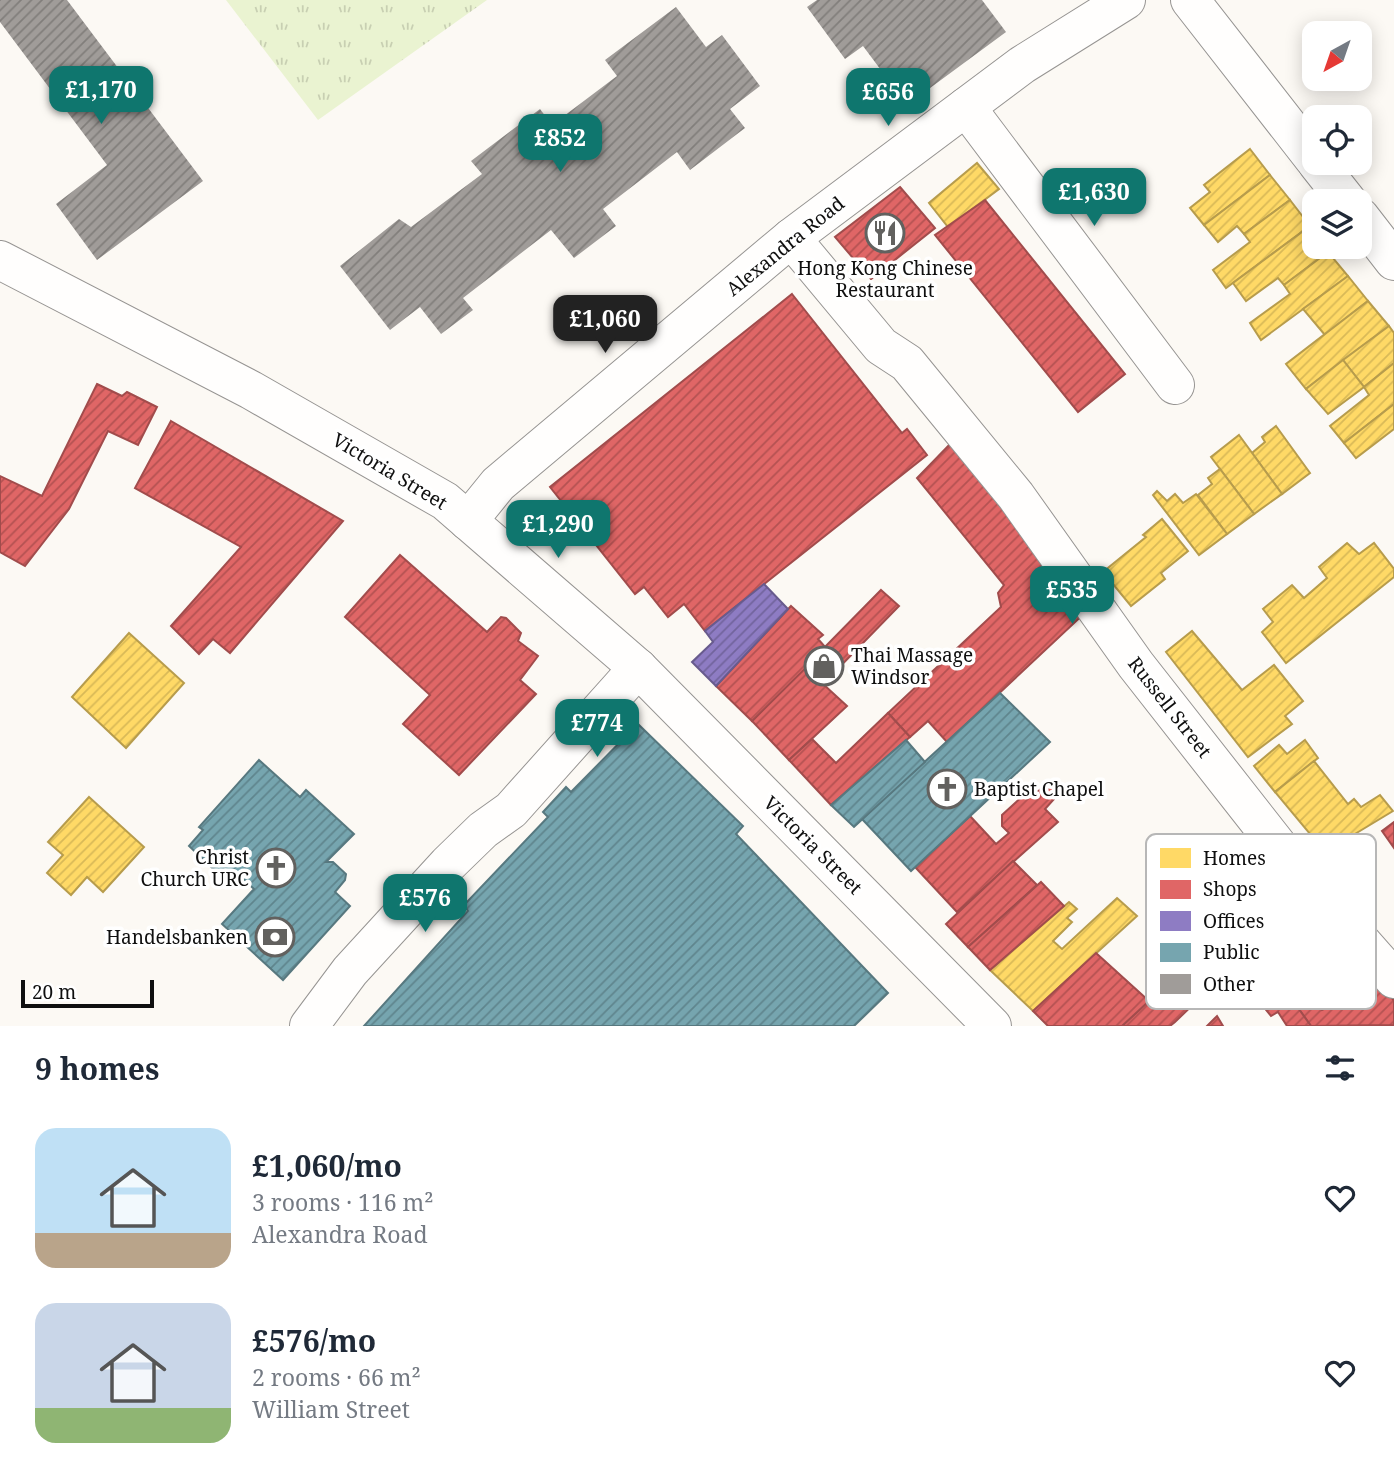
<!DOCTYPE html>
<html lang="en">
<head>
<meta charset="utf-8">
<style>
  :root { --surface:#fff; --page:#f6f6f7; --text:#1f2937; --muted:#747a83; --accent:#0f766e }
  body { margin:0; font-family:"Noto Serif",serif; background:var(--page); color:var(--text); height:100vh; display:flex; flex-direction:column; font-size:26px; white-space:nowrap }
  * { box-sizing:border-box; margin:0 }
  p { font-size:23px; color:var(--muted) }
  .icon { flex:none; width:38px; height:38px; fill:none; stroke:currentColor; stroke-width:2; stroke-linecap:round; stroke-linejoin:round }
  .map { position:relative; height:1026px; overflow:hidden }
  .sheet { display:flex; flex-direction:column; background:var(--surface); flex:1 }
  .sheet>* { flex:none }
  .needle { width:46px; rotate:220deg }
  .tools { position:absolute; left:1302px; top:21px; display:grid; gap:14px }
  .tools a { display:grid; place-items:center; width:70px; height:70px; border-radius:14px; background:var(--surface); box-shadow:0 4px 18px #0003; font-size:35px }
  .scale { position:absolute; left:21px; bottom:18px; width:133px; box-sizing:border-box; padding-left:7px; border:4px solid #0f0f0f; border-top:0; font-size:19px; line-height:24px; white-space:nowrap; color:#0f0f0f; -webkit-text-stroke:5px #fff; paint-order:stroke }
  .price { position:absolute; translate:-50% -60px; padding:0 16px; border-radius:14px; background:var(--accent); color:#fff; font-size:23px; line-height:46px; filter:drop-shadow(0 2px 4px #0008) }
  .price::after { content:''; position:absolute; left:50%; top:42px; width:21px; height:16px; margin-left:-10px; background:inherit; clip-path:polygon(0 0,100% 0,50% 100%) }
  .price.on { background:#222; color:#fff }
  ul { padding:0; list-style:none }
  li { display:flex; align-items:center; gap:21px; height:175px; padding:0 35px }
  li span { display:grid; place-items:center; flex:none; width:196px; height:140px; border-radius:21px; color:#555 }
  li>.icon { margin-inline-start:auto }
  span .icon { width:84px; height:84px; fill:#fffc; stroke-width:1 }
  li b { font-size:30px }
  h2 { display:flex; justify-content:space-between; align-items:center; height:84px; padding:0 35px; font-size:30px }
  .map>svg:first-child { display:block }
</style>
</head>
<body>
<div class="map">
<svg width="1394" height="1026" viewBox="0 0 1394 1026">
  <defs>
    <pattern id="grass-tufts" width="24" height="20" patternUnits="userSpaceOnUse" patternTransform="scale(1.75)"><rect width="24" height="20" fill="#eaf3d1"/><path d="M3 7l-1-3M5 7V3M7 7l1-3M15 17l-1-3M17 17v-4M19 17l1-3" fill="none" stroke="#c8cfb2"/></pattern>
    <pattern id="homes-hatch" width="6" height="6" patternUnits="userSpaceOnUse" patternTransform="scale(1.75)"><rect width="6" height="6" fill="#ffd966"/><path d="M-1 1l2-2M0 6l6-6M5 7l2-2" fill="none" stroke="#d9b957"/></pattern>
    <pattern id="shops-hatch" width="6" height="6" patternUnits="userSpaceOnUse" patternTransform="scale(1.75)"><rect width="6" height="6" fill="#e06666"/><path d="M-1 1l2-2M0 6l6-6M5 7l2-2" fill="none" stroke="#b45252"/></pattern>
    <pattern id="offices-hatch" width="6" height="6" patternUnits="userSpaceOnUse" patternTransform="scale(1.75)"><rect width="6" height="6" fill="#8e7cc3"/><path d="M-1 1l2-2M0 6l6-6M5 7l2-2" fill="none" stroke="#72649d"/></pattern>
    <pattern id="public-hatch" width="6" height="6" patternUnits="userSpaceOnUse" patternTransform="scale(1.75)"><rect width="6" height="6" fill="#76a5af"/><path d="M-1 1l2-2M0 6l6-6M5 7l2-2" fill="none" stroke="#5f858d"/></pattern>
    <pattern id="building-hatch" width="6" height="6" patternUnits="userSpaceOnUse" patternTransform="scale(1.75)"><rect width="6" height="6" fill="#a09c99"/><path d="M-1 1l2-2M0 6l6-6M5 7l2-2" fill="none" stroke="#817e7b"/></pattern>
  </defs>
  <rect width="100%" height="100%" fill="#fcf9f4"/>
  <path fill="url(#grass-tufts)" d="M226 0H487L318 120Z"/>
  <g fill="url(#homes-hatch)" stroke="#b79c4c" stroke-width="2">
    <path d="M1250 149 1270 175 1204 225 1190 208 1210 192 1204 185Z"/>
    <path d="M977 163 999 189 948 227 929 203Z"/>
    <path d="M1270 175 1290 200 1244 234 1237 226 1218 242 1204 225Z"/>
    <path d="M1290 200 1310 226 1226 288 1213 270 1250 242 1244 234Z"/>
    <path d="M1310 226 1314 232V247H1325L1328 252 1284 285 1278 278 1246 301 1233 283Z"/>
    <path d="M1328 252 1348 276 1261 340 1250 323 1290 294 1284 285Z"/>
    <path d="M1348 276 1368 301 1325 335 1303 309Z"/>
    <path d="M1368 301 1389 326 1306 389 1286 364Z"/>
    <path d="M1389 326 1394 333V363L1364 387 1343 360Z"/>
    <path d="M1343 360 1364 387 1328 414 1306 389Z"/>
    <path d="M1394 363V404L1344 443 1330 426 1369 395 1364 387Z"/>
    <path d="M1394 404V429L1356 458 1344 443Z"/>
    <path d="M1276 426 1310 473 1282 494 1252 453 1265 442 1262 437Z"/>
    <path d="M1239 435 1282 494 1254 514 1211 457Z"/>
    <path d="M1220 469 1254 514 1227 534 1198 495 1212 484 1208 478Z"/>
    <path d="M1157 491 1167 501 1175 494 1183 503 1196 494 1227 534 1199 555 1153 495Z"/>
    <path d="M1162 519 1188 551 1161 573 1165 579 1131 606 1103 572 1146 537 1143 535Z"/>
    <path d="M1347 543 1359 554 1374 543 1394 569V577L1286 663 1262 632 1273 622 1263 609 1292 585 1304 598 1327 578 1319 567Z"/>
    <path d="M1192 631 1242 690 1274 665 1303 701 1285 716 1292 724 1248 757 1166 652Z"/>
    <path d="M129 633 184 683 126 748 72 697Z"/>
    <path d="M1305 740 1318 758 1275 792 1254 766 1279 745 1287 754Z"/>
    <path d="M1314 761 1348 804 1354 799 1361 807 1380 795 1393 811 1325 852 1275 792Z"/>
    <path d="M89 797 144 847 103 892 87 877 71 895 47 873 63 855 48 842Z"/>
    <path d="M1117 898 1137 916 1033 1011 990 970 1069 902 1077 909 1067 918 1072 922 1053 941 1062 949Z"/>
  </g>
  <g fill="url(#shops-hatch)" stroke="#a14c4c" stroke-width="2">
    <path d="M900 187 935 228 871 279 835 237Z"/>
    <path d="M985 200 1125 374 1078 412 935 235Z"/>
    <path d="M792 294 902 433 907 429 927 455 705 631 684 604 668 617 644 587 635 594 550 487Z"/>
    <path d="M97 384 122 396 127 392 157 407 138 445 108 431 69 509 25 566 0 552V476L42 496Z"/>
    <path d="M171 421 343 521 230 653 213 639 199 654 171 626 241 547 135 488Z"/>
    <path d="M952 442 1087 611 947 742 928 721 910 737 888 713 1001 607 998 593 1004 585 917 478Z"/>
    <path d="M400 555 487 632 501 617 506 618 521 633 518 641 538 656 520 680 536 694 459 775 403 724 430 695 345 617Z"/>
    <path d="M881 590 899 606 823 684 847 706 789 760 752 721Z"/>
    <path d="M791 606 823 635 818 639 826 648 752 721 716 686Z"/>
    <path d="M888 713 910 737 831 805 789 760 812 739 836 763Z"/>
    <path d="M1045 785 1055 788 1054 799 1045 809 1058 822 957 912 915 867 970 816 996 844 1009 833 1002 826V815L1026 793 1034 795Z"/>
    <path d="M1394 822V848L1382 831Z"/>
    <path d="M1013 861 1037 885 968 947 946 924Z"/>
    <path d="M1041 882 1064 906 990 970 968 947Z"/>
    <path d="M1232 922 1252 948 1175 1022 1170 1026H1122Z"/>
    <path d="M1319 945 1335 967 1357 951 1394 1001V1025L1311 1026 1296 1005 1311 995 1322 1010 1332 1005 1300 958Z"/>
    <path d="M1096 953 1149 1001 1122 1026H1048L1033 1011Z"/>
    <path d="M1271 971 1296 1005 1311 1026H1287L1278 1012 1271 1016 1249 989Z"/>
    <path d="M1217 1016 1223 1026H1207Z"/>
  </g>
  <path fill="url(#offices-hatch)" stroke="#685b8d" stroke-width="2" d="M764 584 788 609 716 686 692 662 713 642 705 631Z"/>
  <g fill="url(#public-hatch)" stroke="#57787f" stroke-width="2">
    <path d="M1000 693 1050 742 911 871 862 819Z"/>
    <path d="M638 724 743 826 736 834 888 993 854 1026H364L468 911 464 905 548 817 543 812 566 787 571 792Z"/>
    <path d="M906 740 925 762 854 827 831 805Z"/>
    <path d="M259 760 300 797 306 790 354 834 326 862H333L346 874 345 880 335 892 350 906 283 980 222 924 254 889 237 873 228 883 189 846 203 830 199 827Z"/>
  </g>
  <g fill="url(#building-hatch)">
    <path d="M0 0H67L203 181 97 260 56 204 107 165 0 22Z"/>
    <path d="M817 0H982L1006 32 907 105 863 46 845 59 807 7Z"/>
    <path d="M676 7 706 47 722 35 760 86 730 109 745 128 690 170 677 152 603 209 616 226 574 258 551 230 463 298 473 310 441 334 420 307 390 330 340 266 399 219 411 227 482 174 471 161 540 109 552 125 617 76 605 60Z"/>
  </g>
  <g fill="none" stroke-linecap="round" stroke-linejoin="round">
    <defs>
      <g id="minor">
        <path d="M1190 0 1314 159"/>
        <path d="M966 107 1175 385"/>
        <path d="M1317 163 1347 201"/>
        <path d="M1360 217 1394 261"/>
        <path d="M791 238 881 346 907 363 1016 496 1136 665 1289 860 1394 979"/>
        <path d="M0 260 251 390 445 501 638 668 992 1026"/>
        <path d="M468 521 498 484 791 238 1022 65 1126 0"/>
        <path d="M309 1026 350 971 448 864 483 830 511 810 638 668"/>
      </g>
    </defs>
    <use href="#minor" stroke="#969492" stroke-width="40"/>
    <use href="#minor" stroke="#fffefd" stroke-width="38"/>
  </g>
  <defs>
    <symbol id="restaurant-ring" viewBox="-11 -11 22 22"><circle r="9.5" fill="#fff" stroke="#62615f" stroke-width="1.5"/><path d="M-5-6h1v4h1v-4h1v4h1v-4h1v5L-1.5 .5V6h-2V.5L-5-1ZM5-6V6H3V1.5H1.5Q1.5-4 5-6Z" fill="#62615f"/></symbol>
    <symbol id="shop-ring" viewBox="-11 -11 22 22"><circle r="9.5" fill="#fff" stroke="#62615f" stroke-width="1.5"/><path d="M-5-2.5h2.3a2.7 3.5 0 0 1 5.4 0H5L5.5 6h-11ZM-1.5-2.5h3a1.5 2.3 0 0 0-3 0Z" fill="#62615f"/></symbol>
    <symbol id="church-ring" viewBox="-11 -11 22 22"><circle r="9.5" fill="#fff" stroke="#62615f" stroke-width="1.5"/><path d="M-1.2-6h2.4v3.5h3.3v2.4h-3.3V6h-2.4V-.1h-3.3v-2.4h3.3Z" fill="#62615f"/></symbol>
    <symbol id="bank-ring" viewBox="-11 -11 22 22"><circle r="9.5" fill="#fff" stroke="#62615f" stroke-width="1.5"/><path d="M-6-4H6V4H-6ZM0-2.3a2.3 2.3 0 1 0 0 4.6a2.3 2.3 0 1 0 0-4.6Z" fill="#62615f"/></symbol>
  </defs>
  <g fill-rule="evenodd">
    <use href="#restaurant-ring" x="863" y="211" width="44" height="44"/>
    <use href="#shop-ring" x="802" y="644" width="44" height="44"/>
    <use href="#church-ring" x="925" y="767" width="44" height="44"/>
    <use href="#church-ring" x="254" y="846" width="44" height="44"/>
    <use href="#bank-ring" x="253" y="915" width="44" height="44"/>
  </g>
  <g text-anchor="middle" dominant-baseline="central" stroke-width="7" stroke-linejoin="round" paint-order="stroke">
    <g font-size="19" fill="#0f0f0f" stroke="#fff">
      <text transform="translate(785 246) rotate(-39)">Alexandra Road</text>
      <text transform="translate(390 471) rotate(31)">Victoria Street</text>
      <text transform="translate(1170 707) rotate(52)">Russell Street</text>
      <text transform="translate(813 845) rotate(45)">Victoria Street</text>
    </g>
    <g font-size="19" fill="#0f0f0f" stroke="#fff" text-anchor="start">
      <text x="885" y="268" text-anchor="middle">Hong Kong Chinese<tspan x="885" dy="22">Restaurant</tspan></text>
      <text x="851" y="655">Thai Massage<tspan x="851" dy="22">Windsor</tspan></text>
      <text x="974" y="789">Baptist Chapel</text>
      <text x="249" y="857" text-anchor="end">Christ<tspan x="249" dy="22">Church URC</tspan></text>
      <text x="248" y="937" text-anchor="end">Handelsbanken</text>
    </g>
  </g>
  <rect x="1146" y="834" width="230" height="175" rx="10" fill="#fff" stroke="#b7b7b7" stroke-width="2"/>
  <rect x="1160" y="848" width="31" height="20" fill="#ffd966"/>
  <rect x="1160" y="880" width="31" height="19" fill="#e06666"/>
  <rect x="1160" y="911" width="31" height="20" fill="#8e7cc3"/>
  <rect x="1160" y="943" width="31" height="19" fill="#76a5af"/>
  <rect x="1160" y="974" width="31" height="20" fill="#a09c99"/>
  <g font-size="19" fill="#0f0f0f">
    <text x="1203" y="865">Homes</text>
    <text x="1203" y="896">Shops</text>
    <text x="1203" y="928">Offices</text>
    <text x="1203" y="959">Public</text>
    <text x="1203" y="991">Other</text>
  </g>
</svg>
<div class="tools">
<a><svg class="needle" viewBox="-14 -14 28 28"><path d="M0-13l5 13h-10z" fill="#e53935"/><path d="M0 13l5-13h-10z" fill="#747a83"/></svg></a>
<a><svg class="icon" aria-label="locate" viewBox="0 0 24 24"><circle cx="12" cy="12" r="6"/><path d="M12 2v4M12 18v4M2 12h4M18 12h4"/></svg></a>
<a><svg class="icon" aria-label="layers" viewBox="0 0 24 24"><path d="M12 4l9 5-9 5-9-5zM3 14l9 5 9-5"/></svg></a>
</div>
<div class="scale">20 m</div>
<b class="price" style="left:101px;top:126px">£1,170</b>
<b class="price" style="left:888px;top:128px">£656</b>
<b class="price" style="left:560px;top:174px">£852</b>
<b class="price" style="left:1094px;top:228px">£1,630</b>
<b class="price on" style="left:605px;top:355px">£1,060</b>
<b class="price" style="left:558px;top:560px">£1,290</b>
<b class="price" style="left:1072px;top:626px">£535</b>
<b class="price" style="left:597px;top:759px">£774</b>
<b class="price" style="left:425px;top:934px">£576</b>
</div>
<section class="sheet">
<h2>9 homes<svg class="icon" aria-label="filters" viewBox="0 0 24 24"><path d="M4 7h16M4 17h16"/><circle cx="9" cy="7" r="2"/><circle cx="15" cy="17" r="2"/></svg></h2>
<ul>
<li><span style="background:linear-gradient(#bfe0f5 75%,#b9a48a 0)"><svg class="icon" aria-label="home" viewBox="0 0 24 24"><path d="M3 11l9-7 9 7M6 9v11h12V9"/></svg></span><div><b>£1,060/mo</b><p>3 rooms · 116 m²</p><p>Alexandra Road</p></div><svg class="icon" aria-label="heart" viewBox="0 0 24 24"><path d="M12 20l-8-8c-3-5 5-10 8-4 3-6 11-1 8 4z"/></svg></li>
<li><span style="background:linear-gradient(#c9d6e8 75%,#8fb573 0)"><svg class="icon" aria-label="home" viewBox="0 0 24 24"><path d="M3 11l9-7 9 7M6 9v11h12V9"/></svg></span><div><b>£576/mo</b><p>2 rooms · 66 m²</p><p>William Street</p></div><svg class="icon" aria-label="heart" viewBox="0 0 24 24"><path d="M12 20l-8-8c-3-5 5-10 8-4 3-6 11-1 8 4z"/></svg></li>
</ul>
</section>
</body>
</html>
